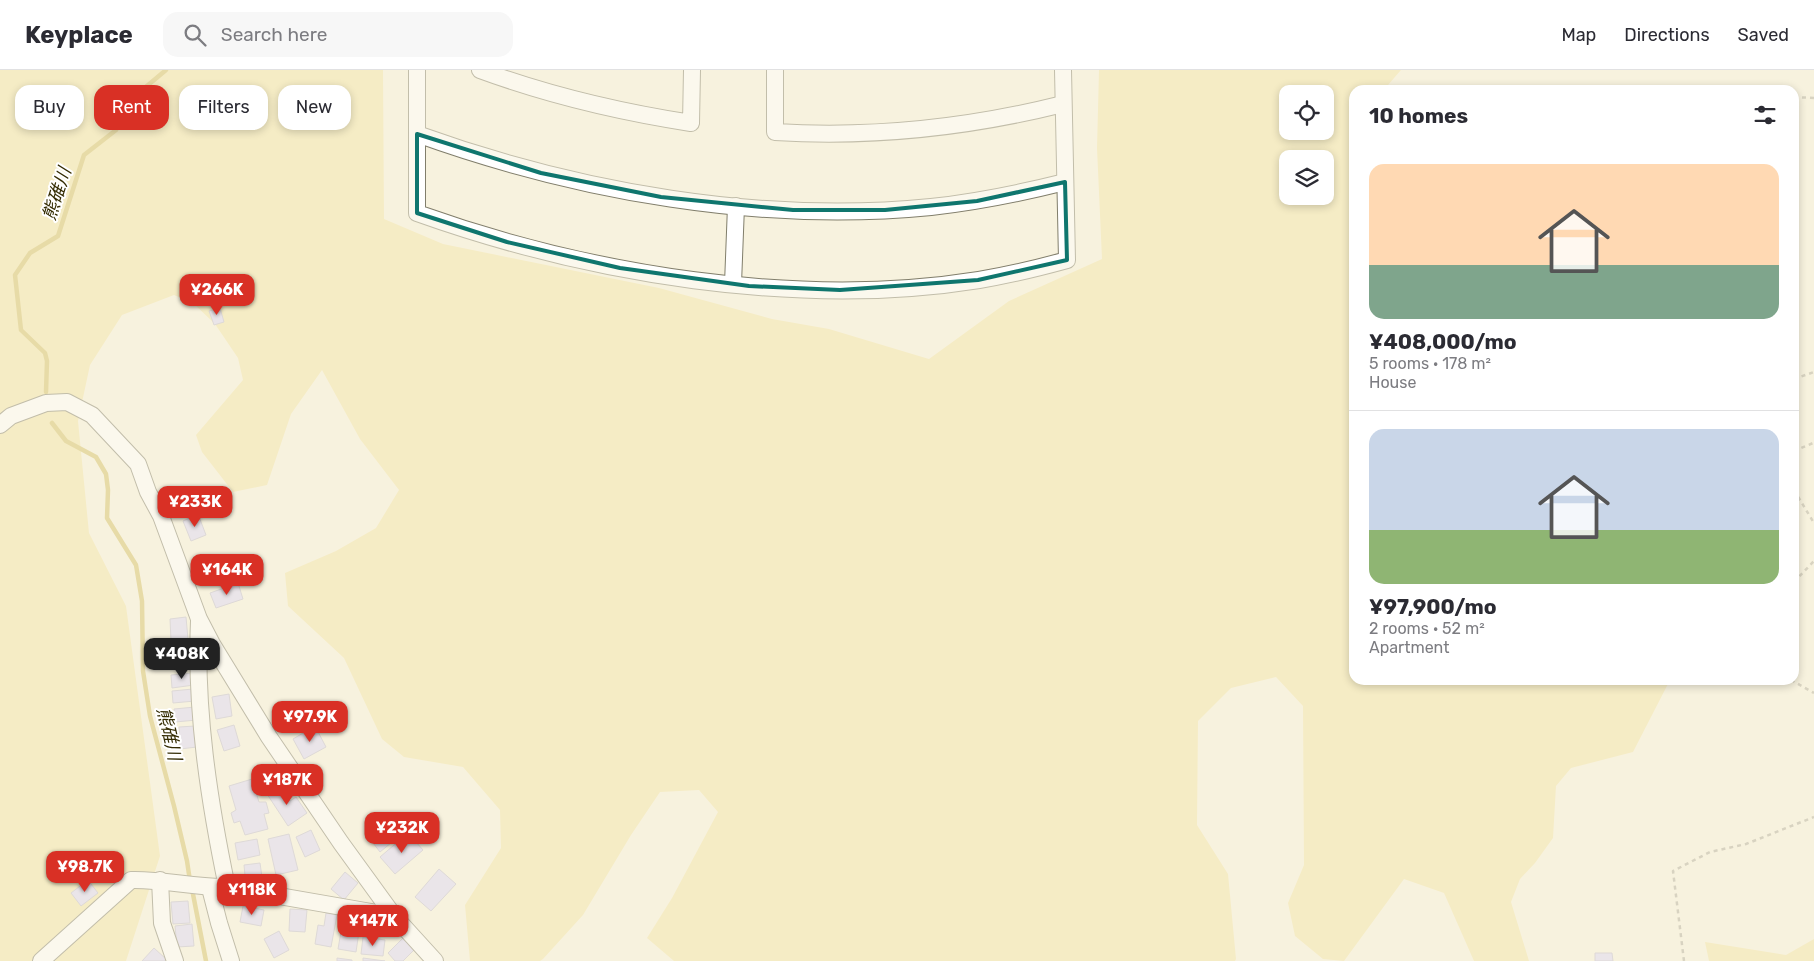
<!DOCTYPE html>
<html lang="en">
<head>
<meta charset="utf-8">
<style>
  :root { --surface:#fff; --page:#f7f7f7; --text:#2b2b33; --muted:#7c7c81; --line:#e1e1e2; --accent:#d93025 }
  body { margin:0; font-family:Rubik,"Noto Sans JP",sans-serif; background:var(--page); color:var(--text); height:100vh; display:flex; flex-direction:column; font-size:19px; white-space:nowrap }
  * { box-sizing:border-box; margin:0 }
  p { font-size:16px; color:var(--muted) }
  .icon { flex:none; width:28px; height:28px; fill:none; stroke:currentColor; stroke-width:2; stroke-linecap:round; stroke-linejoin:round }
  .map { position:relative; flex:1; overflow:hidden }
  .panel { position:absolute; left:1349px; top:15px; width:450px; height:600px; display:flex; flex-direction:column; background:var(--surface); border-radius:15px; box-shadow:0 2px 8px #0003 }
  .panel>* { flex:none }
  .top-card { position:absolute; left:15px; top:15px; width:475px; height:45px; display:flex; gap:10px }
  .controls { position:absolute; left:1279px; top:15px; display:grid; gap:10px }
  .controls a { display:grid; place-items:center; width:55px; height:55px; border-radius:10px; background:var(--surface); box-shadow:0 2px 8px #0003; font-size:25px }
  .price { position:absolute; translate:-50% -42px; padding:0 11px; border-radius:10px; background:var(--accent); color:#fff; font-size:16px; line-height:32px; filter:drop-shadow(0 1px 2px #0008) }
  .price::after { content:''; position:absolute; left:50%; top:30px; width:15px; height:11px; margin-left:-8px; background:inherit; clip-path:polygon(0 0,100% 0,50% 100%) }
  .price.selected { background:#222; color:#fff }
  ul { padding:0; list-style:none }
  li { display:grid; align-content:center; gap:10px; height:265px; padding:0 20px }
  li+li { border-top:1px solid var(--line) }
  li span { display:grid; place-items:center; height:155px; border-radius:15px; color:#555 }
  li>.icon { margin-inline-start:auto }
  span .icon { width:90px; height:90px; fill:#fffc; stroke-width:1 }
  li b { font-size:21px }
  h2 { display:flex; justify-content:space-between; align-items:center; height:60px; padding:0 20px; font-size:21px }
  .tag { padding:0 18px; border-radius:15px; background:var(--surface); box-shadow:0 2px 8px #0003; font-size:18px; line-height:45px }
  .tag.selected { background:var(--accent); color:#fff }
  header { display:flex; align-items:center; gap:30px; box-sizing:border-box; height:70px; padding:0 25px; background:var(--surface); border-bottom:1px solid var(--line) }
  header strong { font-size:24px }
  nav { display:flex; gap:28px; margin-inline-start:auto; font-size:18px }
  .search { width:350px; height:45px; background:var(--page); display:flex; align-items:center; gap:12px; box-sizing:border-box; padding:0 18px; border-radius:15px; color:var(--muted); font-size:19px }
  .map>svg:first-child { display:block }
</style>
</head>
<body>
<header>
<strong>Keyplace</strong>
<div class="search"><svg class="icon" aria-label="search" viewBox="0 0 24 24"><circle cx="10" cy="10" r="6"/><path d="M15 15l6 6"/></svg>Search here</div>
<nav><a>Map</a><a>Directions</a><a>Saved</a></nav>
</header>
<div class="map">
<svg width="1814" height="891" viewBox="0 0 1814 891">
  <rect width="100%" height="100%" fill="#f7f2de"/>
  <g fill="#f2e4a7" fill-rule="evenodd">
    <path d="M0 0H383L384 149 443 174 659 218 772 249 829 259 929 289 1009 231 1102 189 1097 78 1099 0H1401L1388 15 1389 20H1354V610H1670L1633 682 1571 698 1556 716 1553 768 1535 793 1520 809 1511 832 1529 891H1474L1444 823 1404 809 1344 891 1323 889 1295 866 1288 833 1304 795 1303 636 1276 607 1231 618 1198 651 1197 755 1228 804 1236 889 1235 891H674L647 868 672 828 718 742 699 720 660 722 631 765 583 845 543 889 540 891H470L465 835 501 778 500 740 463 697 404 687 382 669 344 588 288 536 285 503 336 481 376 458 399 420 360 369 322 300 291 344 267 415 233 422 202 382 196 365 243 310 238 288 215 254 193 233 174 225 122 245 90 295 78 351 89 463 126 536 160 786 126 891H0ZM1288 24H1325V61H1288ZM1288 89H1325V126H1288Z"/>
    <path d="M1814 869V891H1709L1705 872 1786 885Z"/>
  </g>
  <g fill="none" stroke-linecap="round" stroke-linejoin="round">
    <g stroke="#d3bf65" stroke-width="4.5">
      <path d="M46 322 47 291 45 283 21 260 15 205 30 183 58 166 84 85 116 60 129 31 166 0"/>
      <path d="M52 353 66 371 96 387 106 404 108 420 107 448 136 495 142 531 143 601 150 646 174 736 187 791 190 811"/>
      <path d="M192 819 206 891"/>
    </g>
  </g>
  <g fill="#dad4f5" stroke="#bebbce">
    <path d="M220 238 224 252 214 255 209 241Z"/>
    <path d="M198 444 206 465 191 471 183 451Z"/>
    <path d="M218 489 224 504 204 512 198 497Z"/>
    <path d="M238 513 243 529 216 538 210 523Z"/>
    <path d="M186 547 188 569 171 571 170 549Z"/>
    <path d="M191 584 193 596 171 599 170 586Z"/>
    <path d="M193 603 194 615 172 618 171 605Z"/>
    <path d="M193 619 195 631 173 633 172 621Z"/>
    <path d="M229 624 232 646 216 649 212 627Z"/>
    <path d="M195 637 197 650 175 652 174 639Z"/>
    <path d="M234 655 240 676 224 681 217 660Z"/>
    <path d="M195 656 197 677 180 679 179 657Z"/>
    <path d="M315 656 326 677 304 689 293 669Z"/>
    <path d="M252 709 259 732H266L269 743 264 744 268 759 245 765 240 751 234 753 231 743 236 740 229 716Z"/>
    <path d="M280 716 290 731 296 727 307 743 288 756 267 724Z"/>
    <path d="M387 755 397 768 380 782 370 769Z"/>
    <path d="M311 760 320 780 305 787 296 767Z"/>
    <path d="M408 763 423 780 395 804 380 787Z"/>
    <path d="M289 764 298 800 276 805 268 769Z"/>
    <path d="M257 769 260 785 238 790 235 773Z"/>
    <path d="M260 793 263 814 246 816 244 795Z"/>
    <path d="M439 799 456 814 431 841 415 827Z"/>
    <path d="M345 802 358 813 344 830 331 819Z"/>
    <path d="M88 810 98 823 81 836 71 823Z"/>
    <path d="M188 831 190 853 173 854 171 832Z"/>
    <path d="M243 836 264 840 261 856 240 852Z"/>
    <path d="M290 839 307 840 305 862 289 861Z"/>
    <path d="M326 843 337 845 331 877 315 874 318 855 324 856Z"/>
    <path d="M353 847 361 848 356 882 338 879 342 856 352 857Z"/>
    <path d="M192 854 194 876 177 877 175 856Z"/>
    <path d="M279 861 289 880 274 888 264 869Z"/>
    <path d="M363 867 385 870 383 886 361 884Z"/>
    <path d="M403 868 415 879 403 891H395L388 883Z"/>
    <path d="M154 878 166 889 165 891H142Z"/>
    <path d="M1595 883H1612L1613 891H1595Z"/>
    <path d="M337 888 352 890V891H337Z"/>
    <path d="M363 888 385 891H363Z"/>
  </g>
  <g fill="none" stroke-linecap="round" stroke-linejoin="round">
    <defs>
      <g id="street">
        <path d="M417 0V143C588 204 798 239 979 210 1009 205 1038 198 1067 190L1063 0"/>
        <path d="M480 0C548 25 620 42 691 53L692 0"/>
        <path d="M775 0V62C874 68 967 58 1063 34"/>
        <path d="M417 64C578 122 761 154 931 137 977 132 1021 123 1065 112"/>
        <path d="M733 214 736 136"/>
        <path d="M0 355 11 346 46 333 67 332 92 345 138 394 148 422 161 446 199 549 212 574 269 667 341 773 394 846 435 891"/>
        <path d="M199 551C195 640 209 731 227 817"/>
        <path d="M160 810 162 853 175 891"/>
        <path d="M210 818 219 853 231 891"/>
        <path d="M41 891 131 810C164 809 195 818 227 817L394 846"/>
      </g>
    </defs>
    <use href="#street" stroke="#817e6b" stroke-width="18"/>
    <g stroke="#b1ad9d" stroke-width="2.5" stroke-dasharray="4 4" stroke-linecap="butt">
      <path d="M1568 20 1573 17 1638 20"/>
      <path d="M1794 27 1814 28"/>
      <path d="M1794 309 1814 302"/>
      <path d="M1794 381 1813 373"/>
      <path d="M1794 420 1814 453"/>
      <path d="M1794 512 1814 491"/>
      <path d="M1791 610 1814 623"/>
      <path d="M1684 891 1673 801 1710 782 1746 774 1814 747"/>
    </g>
    <use href="#street" stroke="#fff" stroke-width="16"/>
  </g>
  <path d="M0 0H1814V891H0ZM417 64 541 103 661 127 793 140H885L977 131 1065 112 1067 190 978 210 840 220 749 216 620 198 507 172 417 143Z" fill="#f7f2de" fill-opacity=".55" fill-rule="evenodd"/>
  <path fill="none" stroke="#0f766e" stroke-width="4" stroke-linejoin="round" d="M417 64 541 103 661 127 793 140H885L977 131 1065 112 1067 190 978 210 840 220 749 216 620 198 507 172 417 143Z"/>
  <g text-anchor="middle" dominant-baseline="central" stroke-width="4" stroke-linejoin="round" paint-order="stroke">
    <g font-size="18" font-style="italic" fill="#342c03" stroke="#fff">
      <text transform="translate(57 124) rotate(-72)">熊碓川</text>
      <text transform="translate(169 664) rotate(77)">熊碓川</text>
    </g>
  </g>
</svg>
<div class="controls">
<a><svg class="icon" aria-label="locate" viewBox="0 0 24 24"><circle cx="12" cy="12" r="6"/><path d="M12 2v4M12 18v4M2 12h4M18 12h4"/></svg></a>
<a><svg class="icon" aria-label="layers" viewBox="0 0 24 24"><path d="M12 4l9 5-9 5-9-5zM3 14l9 5 9-5"/></svg></a>
</div>
<b class="price" style="left:217px;top:246px">¥266K</b>
<b class="price" style="left:195px;top:458px">¥233K</b>
<b class="price" style="left:227px;top:526px">¥164K</b>
<b class="price selected" style="left:182px;top:610px">¥408K</b>
<b class="price" style="left:310px;top:673px">¥97.9K</b>
<b class="price" style="left:287px;top:736px">¥187K</b>
<b class="price" style="left:402px;top:784px">¥232K</b>
<b class="price" style="left:85px;top:823px">¥98.7K</b>
<b class="price" style="left:252px;top:846px">¥118K</b>
<b class="price" style="left:373px;top:877px">¥147K</b>
<div class="top-card">
<a class="tag">Buy</a>
<a class="tag selected">Rent</a>
<a class="tag">Filters</a>
<a class="tag">New</a>
</div>
<section class="panel">
<h2>10 homes<svg class="icon" aria-label="filters" viewBox="0 0 24 24"><path d="M4 7h16M4 17h16"/><circle cx="9" cy="7" r="2"/><circle cx="15" cy="17" r="2"/></svg></h2>
<ul>
<li><span style="background:linear-gradient(#ffd9b3 65%,#7fa58c 0)"><svg class="icon" aria-label="home" viewBox="0 0 24 24"><path d="M3 11l9-7 9 7M6 9v11h12V9"/></svg></span><div><b>¥408,000/mo</b><p>5 rooms · 178 m²</p><p>House</p></div></li>
<li><span style="background:linear-gradient(#c9d6e8 65%,#8fb573 0)"><svg class="icon" aria-label="home" viewBox="0 0 24 24"><path d="M3 11l9-7 9 7M6 9v11h12V9"/></svg></span><div><b>¥97,900/mo</b><p>2 rooms · 52 m²</p><p>Apartment</p></div></li>
</ul>
</section>
</div>
</body>
</html>
